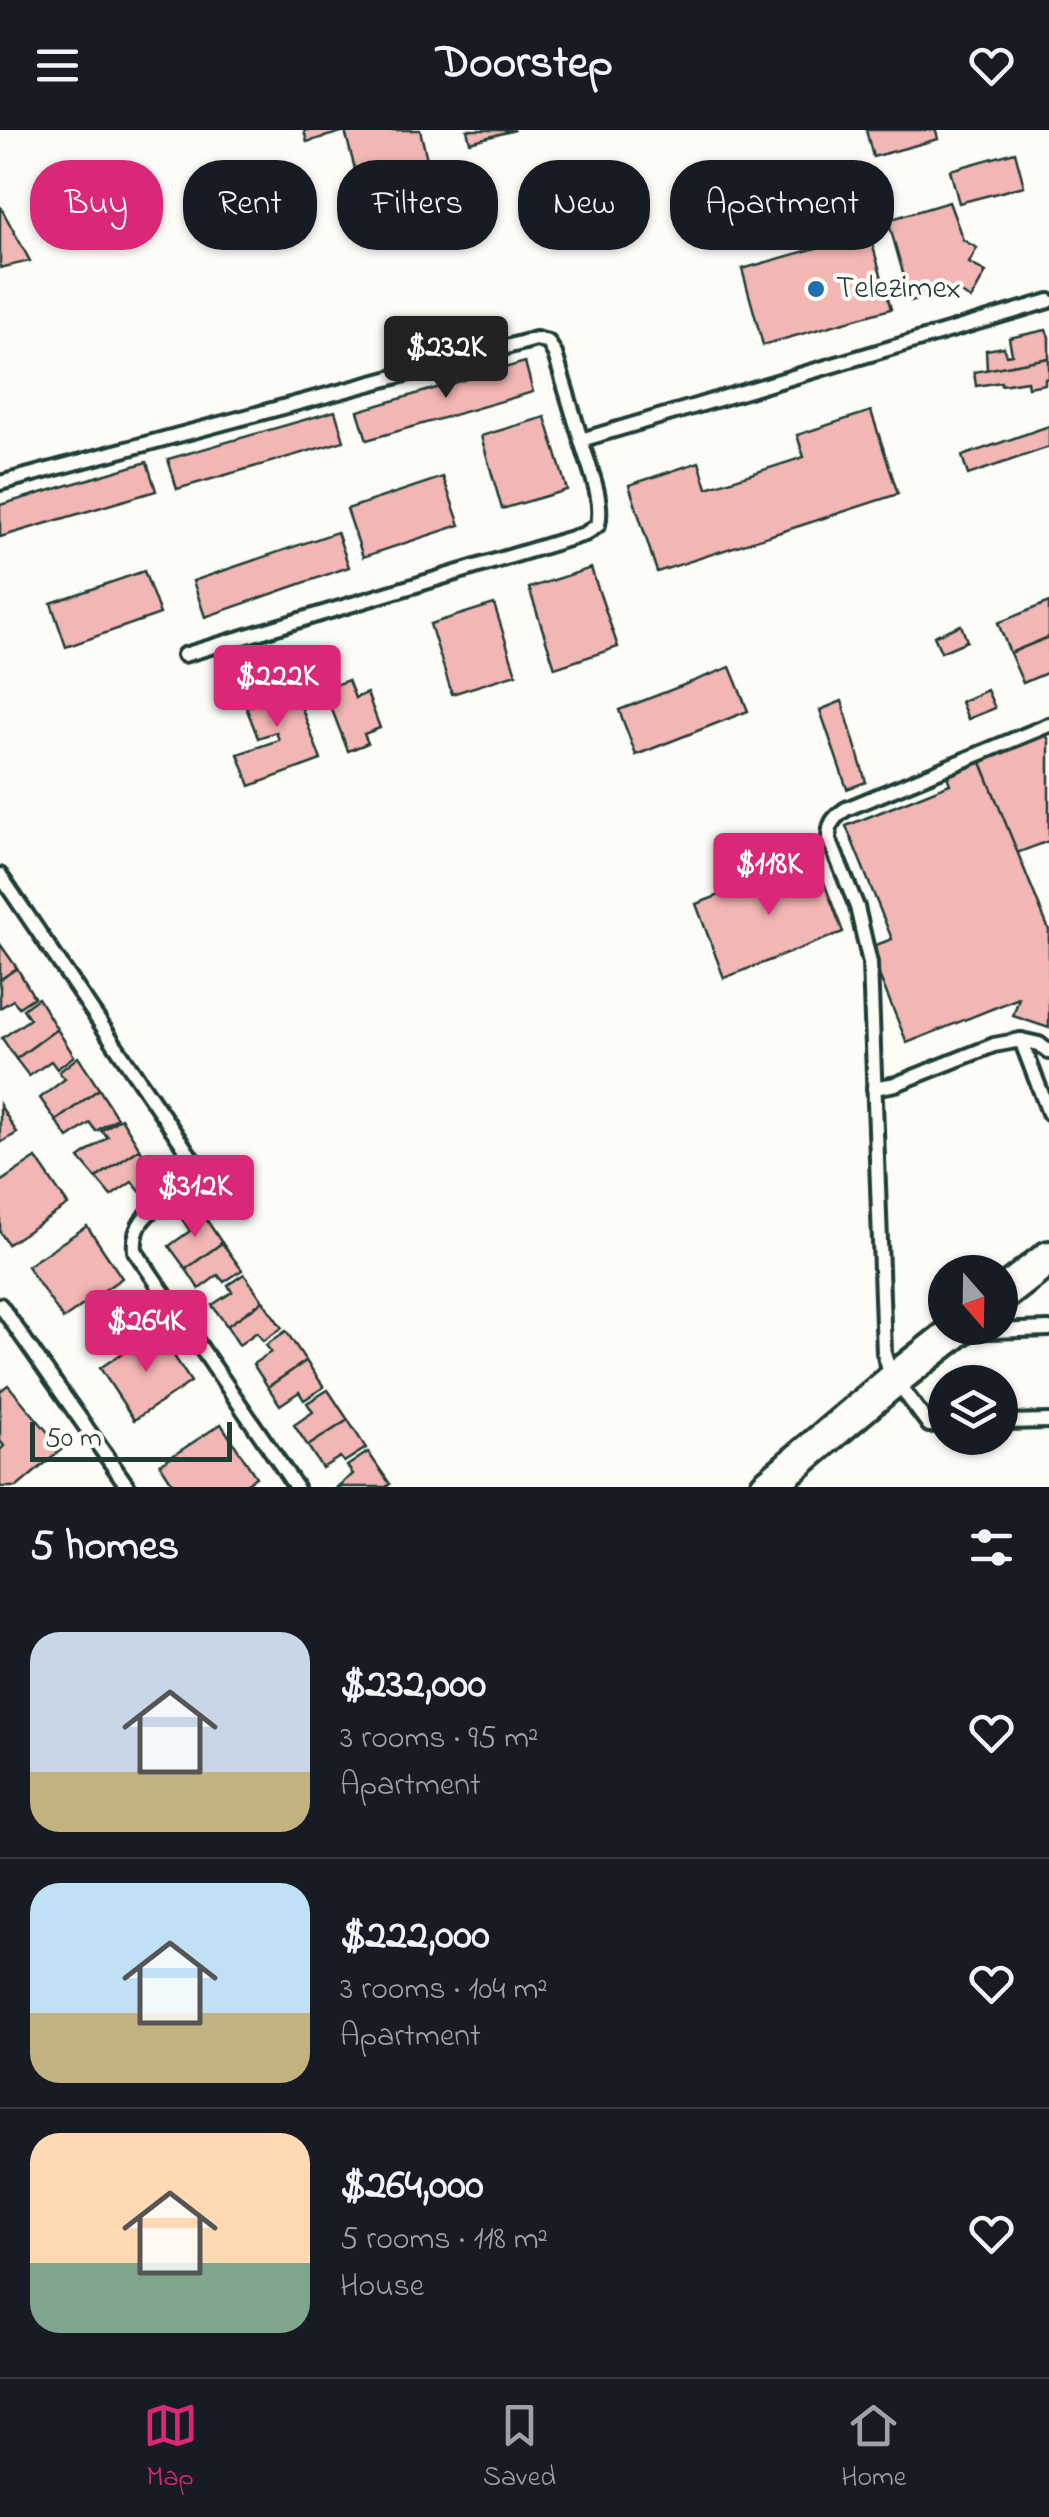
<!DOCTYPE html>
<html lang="en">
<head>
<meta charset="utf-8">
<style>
  :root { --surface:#171b24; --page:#242831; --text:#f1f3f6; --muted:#9ea1a6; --line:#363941; --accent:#db2777 }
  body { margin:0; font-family:"Indie Flower",sans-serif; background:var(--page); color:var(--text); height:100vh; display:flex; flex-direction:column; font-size:38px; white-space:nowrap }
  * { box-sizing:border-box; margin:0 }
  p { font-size:32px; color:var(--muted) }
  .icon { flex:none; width:55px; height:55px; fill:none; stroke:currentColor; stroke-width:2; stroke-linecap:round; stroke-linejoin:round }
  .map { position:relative; height:1357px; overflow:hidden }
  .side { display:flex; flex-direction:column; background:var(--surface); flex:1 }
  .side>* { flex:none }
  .top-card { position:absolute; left:30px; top:30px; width:990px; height:90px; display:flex; gap:20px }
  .needle { width:65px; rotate:160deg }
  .tools { position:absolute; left:928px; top:1125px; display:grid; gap:20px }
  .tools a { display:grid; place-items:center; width:90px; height:90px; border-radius:50%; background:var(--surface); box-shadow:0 2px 8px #0004; font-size:50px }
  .scale { position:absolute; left:30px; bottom:25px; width:202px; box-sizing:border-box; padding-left:10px; border:5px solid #1f3d34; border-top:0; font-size:28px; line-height:35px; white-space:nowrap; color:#1f3d34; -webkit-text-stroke:8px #fdfcf7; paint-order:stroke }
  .price { position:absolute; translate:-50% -85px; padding:0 22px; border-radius:10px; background:var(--accent); color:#fff; font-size:32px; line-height:65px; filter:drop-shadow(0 2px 5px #0008) }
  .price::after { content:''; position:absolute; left:50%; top:60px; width:30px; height:22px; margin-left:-15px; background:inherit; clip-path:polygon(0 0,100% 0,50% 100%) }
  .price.on { background:#222; color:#fff }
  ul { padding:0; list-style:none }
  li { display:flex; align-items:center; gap:30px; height:250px; padding:0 30px }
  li+li { border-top:2px solid var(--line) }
  li span { display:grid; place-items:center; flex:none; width:280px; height:200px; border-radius:30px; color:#555 }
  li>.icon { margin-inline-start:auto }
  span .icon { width:120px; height:120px; fill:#fffc; stroke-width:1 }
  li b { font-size:42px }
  h2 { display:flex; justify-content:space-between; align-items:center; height:120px; padding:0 30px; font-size:42px }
  .pill { padding:0 35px; border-radius:40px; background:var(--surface); box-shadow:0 2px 8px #0004; font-size:35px; line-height:90px }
  .pill.on { background:var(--accent); color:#fff }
  header { display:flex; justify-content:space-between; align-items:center; height:130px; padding:0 30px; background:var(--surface); font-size:45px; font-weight:700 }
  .tab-bar { display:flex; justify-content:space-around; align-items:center; height:140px; border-top:2px solid var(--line); background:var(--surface); font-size:28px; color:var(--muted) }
  .tab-bar a { display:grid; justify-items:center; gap:5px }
  .tab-bar .on { color:var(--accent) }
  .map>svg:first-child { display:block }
</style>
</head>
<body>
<header><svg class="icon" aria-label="menu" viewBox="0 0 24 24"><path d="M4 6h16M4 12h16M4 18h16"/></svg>Doorstep<svg class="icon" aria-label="heart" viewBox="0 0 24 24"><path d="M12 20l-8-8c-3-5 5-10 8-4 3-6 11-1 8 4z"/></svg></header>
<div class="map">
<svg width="1049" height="1357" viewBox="0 0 1049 1357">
  <rect width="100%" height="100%" fill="#fdfcf7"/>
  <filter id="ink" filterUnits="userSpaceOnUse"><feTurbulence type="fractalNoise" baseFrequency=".01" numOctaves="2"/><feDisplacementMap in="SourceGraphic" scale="20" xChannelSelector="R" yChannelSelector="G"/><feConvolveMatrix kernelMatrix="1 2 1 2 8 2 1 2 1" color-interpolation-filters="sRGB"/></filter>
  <g filter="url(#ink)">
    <g fill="#f2b6b4" stroke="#1f3d34" stroke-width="2.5">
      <path d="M304 0H420L427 29 357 47 345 1 307 12Z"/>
      <path d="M467 0H515L470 12Z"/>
      <path d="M866 0H936L938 9 873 27Z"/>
      <path d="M1015 22 1024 56 959 73 950 40Z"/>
      <path d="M833 64 842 97 778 115 769 82Z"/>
      <path d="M949 72 963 110 977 118 969 133 986 142 971 169 954 159 945 173 931 165 911 171 888 90Z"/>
      <path d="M0 76 30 131 0 138Z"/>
      <path d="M869 103 891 179 763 215 742 139Z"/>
      <path d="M1046 200 1049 207V228L987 240 986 220 1004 217 1006 225 1012 224 1009 208Z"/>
      <path d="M1049 228V248L1045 249V254L1028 257 1027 251 1001 255V252L976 256 974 242Z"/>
      <path d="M525 232 533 262 367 310 358 281Z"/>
      <path d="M335 281 344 311 177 359 168 329Z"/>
      <path d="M871 281 898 364 657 442 629 355 699 332 707 358 804 327 797 305Z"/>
      <path d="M545 287 567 360 502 379 481 306Z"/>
      <path d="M1049 296V317L968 345 962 326Z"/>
      <path d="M147 332 156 361 0 407V375Z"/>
      <path d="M443 347 460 395 363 427 347 379Z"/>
      <path d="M337 402 349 437 205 487 193 451Z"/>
      <path d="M591 438 618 517 555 538 529 458Z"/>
      <path d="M144 441 160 484 66 517 51 473Z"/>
      <path d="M1049 472V507L1010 523 998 493Z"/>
      <path d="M494 474 516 544 452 564 430 494Z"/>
      <path d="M961 495 967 511 941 522 934 506Z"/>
      <path d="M1049 507V542L1023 553 1010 523Z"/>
      <path d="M278 537 286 560 294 557 321 630 250 656 238 624 279 610 276 602 258 608 246 577 255 574 246 548Z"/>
      <path d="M730 537 748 581 636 625 619 580Z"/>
      <path d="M348 550 355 568 367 563 380 598 364 604 368 613 348 621 324 559Z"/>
      <path d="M987 560 995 578 968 589 961 572Z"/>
      <path d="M842 571 866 652 847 659 820 580Z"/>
      <path d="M1045 604 1049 610V711L1017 723 980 630Z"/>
      <path d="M980 630 1049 800V898L1013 886 1019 868 907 913 868 818 892 809 846 696 950 654 946 643Z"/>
      <path d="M815 729 843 802 724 848 696 774Z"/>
      <path d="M0 814 17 838 0 850Z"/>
      <path d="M17 838 34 867 19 877 13 870 0 878V850Z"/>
      <path d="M38 868 57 899 16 929 2 908 30 889 23 879Z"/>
      <path d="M57 899 74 926 57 939 51 931 29 946 16 929Z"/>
      <path d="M78 927 99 959 56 991 40 968 65 949 59 942Z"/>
      <path d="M99 959 117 988 96 1001 90 993 68 1008 56 991Z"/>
      <path d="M0 975 17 1003 0 1013Z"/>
      <path d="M121 988 140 1019 96 1048 79 1028 108 1007 101 1001Z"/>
      <path d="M140 1019 164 1050 144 1066 132 1052 111 1066 96 1048Z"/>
      <path d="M36 1028 68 1075 8 1114 0 1102V1052Z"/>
      <path d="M198 1077 222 1113 186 1139 169 1116 190 1101 182 1089Z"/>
      <path d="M87 1096 122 1148 63 1189 27 1136Z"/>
      <path d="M222 1113 242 1140 224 1152 218 1145 199 1159 186 1139Z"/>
      <path d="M244 1144 263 1171 227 1196 212 1175 232 1162 228 1155Z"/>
      <path d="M263 1171 282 1198 263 1211 257 1202 239 1215 227 1196Z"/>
      <path d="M157 1200 191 1252 134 1290 100 1238Z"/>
      <path d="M286 1201 306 1231 268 1257 253 1234 271 1222 266 1215Z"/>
      <path d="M306 1231 324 1257 304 1270 299 1262 280 1275 268 1257Z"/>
      <path d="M8 1255 62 1319 17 1357H0V1320L4 1316 0 1311V1261Z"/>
      <path d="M328 1260 348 1290 308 1316 294 1295 313 1282 307 1273Z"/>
      <path d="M348 1290 366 1318 344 1332 340 1327 322 1338 308 1316Z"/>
      <path d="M221 1294 256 1347 241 1357H175L160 1334Z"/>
      <path d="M368 1322 390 1354 386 1357H337L353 1344 347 1336Z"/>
    </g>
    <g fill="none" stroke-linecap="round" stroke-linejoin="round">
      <defs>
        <g id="service">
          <path d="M0 353 536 209 548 212 555 224 581 310 1049 171"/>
          <path d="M184 525 585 404 598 395C604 367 588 336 581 310"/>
          <path d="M0 745 191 1027 195 1041C175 1075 131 1076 135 1121L296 1357"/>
          <path d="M1021 910 1039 914 1049 922"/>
          <path d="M874 958 896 954 994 915 1021 910 1049 983"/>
          <path d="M0 1175 128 1357"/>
          <path d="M962 1202 1049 1199"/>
          <path d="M1000 1292 1049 1291"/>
          <path d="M945 1294 929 1295 890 1243 884 1223 870 833 857 777 829 709C829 693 833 688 846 679L1049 595"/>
        </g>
        <g id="secondary">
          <path d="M1000 1166 1049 1128"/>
          <path d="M767 1357 895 1249 960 1198"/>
        </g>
      </defs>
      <use href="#service" stroke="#1f3d34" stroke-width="20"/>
      <use href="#secondary" stroke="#1f3d34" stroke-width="40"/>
      <use href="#service" stroke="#fdfcf7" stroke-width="12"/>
      <use href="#secondary" stroke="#fdfcf7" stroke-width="32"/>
    </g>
  </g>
  <circle fill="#1f6fb2" stroke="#fdfcf7" stroke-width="4" cx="816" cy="159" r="10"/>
  <g text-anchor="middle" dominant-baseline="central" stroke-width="8" stroke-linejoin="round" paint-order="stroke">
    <g font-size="32" fill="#1f3d34" stroke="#fdfcf7" text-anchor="start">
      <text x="836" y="159">Telezimex</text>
    </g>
  </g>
</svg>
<div class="tools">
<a><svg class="needle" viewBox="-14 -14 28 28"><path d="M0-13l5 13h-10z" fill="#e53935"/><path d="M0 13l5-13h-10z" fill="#9ea1a6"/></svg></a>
<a><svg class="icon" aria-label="layers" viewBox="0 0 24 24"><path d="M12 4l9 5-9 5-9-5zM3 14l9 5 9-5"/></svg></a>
</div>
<div class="scale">50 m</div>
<b class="price on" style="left:446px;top:271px">$232K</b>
<b class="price" style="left:277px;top:600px">$222K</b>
<b class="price" style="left:769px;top:788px">$118K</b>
<b class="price" style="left:195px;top:1110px">$312K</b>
<b class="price" style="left:146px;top:1245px">$264K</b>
<div class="top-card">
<a class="pill on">Buy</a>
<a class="pill">Rent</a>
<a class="pill">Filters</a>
<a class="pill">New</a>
<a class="pill">Apartment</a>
</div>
</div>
<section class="side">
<h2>5 homes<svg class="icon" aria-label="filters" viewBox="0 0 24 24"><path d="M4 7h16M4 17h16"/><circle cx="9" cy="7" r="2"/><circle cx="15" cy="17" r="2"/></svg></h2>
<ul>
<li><span style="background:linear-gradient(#c9d6e8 70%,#c2b280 0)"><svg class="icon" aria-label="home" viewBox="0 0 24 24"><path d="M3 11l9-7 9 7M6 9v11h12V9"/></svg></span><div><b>$232,000</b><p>3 rooms · 95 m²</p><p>Apartment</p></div><svg class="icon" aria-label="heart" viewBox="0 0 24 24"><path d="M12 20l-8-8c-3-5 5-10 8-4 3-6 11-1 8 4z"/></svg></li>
<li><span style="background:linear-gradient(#bfe0f5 65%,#c2b280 0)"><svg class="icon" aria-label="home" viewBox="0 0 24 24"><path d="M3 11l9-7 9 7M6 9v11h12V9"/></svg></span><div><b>$222,000</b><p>3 rooms · 104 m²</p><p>Apartment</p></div><svg class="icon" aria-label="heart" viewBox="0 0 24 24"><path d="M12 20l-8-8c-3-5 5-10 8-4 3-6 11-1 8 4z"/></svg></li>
<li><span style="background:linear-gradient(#ffd9b3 65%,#7fa58c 0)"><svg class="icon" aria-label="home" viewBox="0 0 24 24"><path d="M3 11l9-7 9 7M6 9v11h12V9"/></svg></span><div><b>$264,000</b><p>5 rooms · 118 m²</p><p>House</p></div><svg class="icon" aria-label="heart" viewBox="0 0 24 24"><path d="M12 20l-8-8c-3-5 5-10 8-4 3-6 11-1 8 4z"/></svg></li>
</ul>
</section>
<nav class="tab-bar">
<a class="on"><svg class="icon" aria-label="map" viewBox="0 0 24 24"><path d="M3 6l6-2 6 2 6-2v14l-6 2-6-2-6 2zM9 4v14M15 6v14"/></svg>Map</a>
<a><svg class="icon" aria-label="saved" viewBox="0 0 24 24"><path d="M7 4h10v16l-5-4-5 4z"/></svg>Saved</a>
<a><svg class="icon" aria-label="home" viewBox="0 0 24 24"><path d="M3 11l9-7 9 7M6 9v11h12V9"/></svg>Home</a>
</nav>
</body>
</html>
